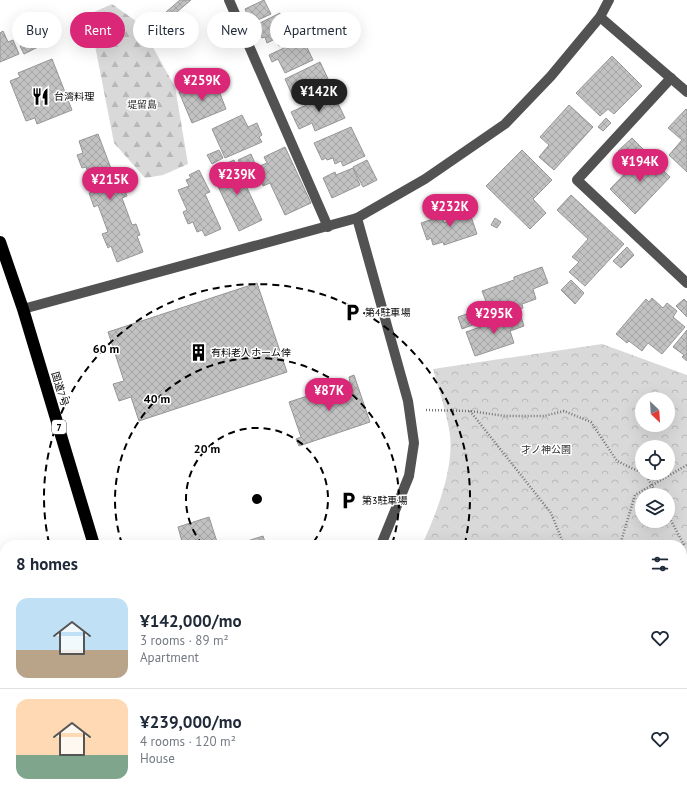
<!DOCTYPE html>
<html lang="en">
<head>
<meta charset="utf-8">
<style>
  :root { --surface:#fff; --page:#f2f2f3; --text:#1f2937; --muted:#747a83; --line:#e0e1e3; --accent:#db2777 }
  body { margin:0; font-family:"PT Sans","Noto Sans JP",sans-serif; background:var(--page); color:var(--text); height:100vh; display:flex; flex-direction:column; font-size:15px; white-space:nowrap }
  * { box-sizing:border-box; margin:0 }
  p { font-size:13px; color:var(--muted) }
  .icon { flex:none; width:22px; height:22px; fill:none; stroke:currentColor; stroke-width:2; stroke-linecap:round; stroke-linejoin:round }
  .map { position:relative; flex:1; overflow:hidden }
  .sheet { position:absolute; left:0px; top:540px; width:687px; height:256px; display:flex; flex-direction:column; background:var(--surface); border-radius:16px 16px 0 0; box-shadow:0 4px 16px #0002 }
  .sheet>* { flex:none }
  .hud { position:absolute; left:12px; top:12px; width:400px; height:36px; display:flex; gap:8px }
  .needle { width:26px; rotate:155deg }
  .tools { position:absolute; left:635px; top:392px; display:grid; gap:8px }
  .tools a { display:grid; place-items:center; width:40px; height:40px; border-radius:50%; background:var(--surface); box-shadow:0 4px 16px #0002; font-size:20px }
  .price { position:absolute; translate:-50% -34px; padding:0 9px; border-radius:14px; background:var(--accent); color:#fff; font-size:13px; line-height:26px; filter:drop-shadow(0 1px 2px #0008) }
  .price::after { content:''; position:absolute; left:50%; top:24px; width:12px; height:9px; margin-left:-6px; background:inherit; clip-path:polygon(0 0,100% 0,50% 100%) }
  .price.on { background:#222; color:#fff }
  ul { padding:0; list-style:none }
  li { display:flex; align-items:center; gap:12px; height:100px; padding:0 16px }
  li+li { border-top:1px solid var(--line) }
  li span { display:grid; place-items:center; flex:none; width:112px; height:80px; border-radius:12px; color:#555 }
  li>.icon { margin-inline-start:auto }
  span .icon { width:48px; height:48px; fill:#fffc; stroke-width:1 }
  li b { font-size:17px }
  h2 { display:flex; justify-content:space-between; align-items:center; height:48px; padding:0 16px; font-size:17px }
  .chip { padding:0 14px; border-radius:18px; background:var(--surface); box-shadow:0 4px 16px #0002; font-size:14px; line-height:36px }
  .chip.on { background:var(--accent); color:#fff }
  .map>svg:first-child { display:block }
</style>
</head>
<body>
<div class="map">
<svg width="687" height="796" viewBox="0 0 687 796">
  <defs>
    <pattern id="forest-firs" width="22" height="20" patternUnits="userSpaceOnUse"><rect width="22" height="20" fill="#d9d9d9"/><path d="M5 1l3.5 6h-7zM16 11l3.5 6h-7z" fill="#b8b8b8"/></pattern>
    <pattern id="park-crowns" width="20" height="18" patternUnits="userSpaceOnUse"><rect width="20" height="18" fill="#d9d9d9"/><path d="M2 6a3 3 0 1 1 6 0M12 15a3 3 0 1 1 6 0" fill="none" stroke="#b8b8b8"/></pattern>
    <pattern id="building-cross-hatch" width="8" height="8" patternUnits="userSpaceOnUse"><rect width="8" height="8" fill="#c2c2c2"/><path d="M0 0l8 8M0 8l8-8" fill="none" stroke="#a5a5a5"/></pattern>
  </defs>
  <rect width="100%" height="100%" fill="#fff"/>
  <path fill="url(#forest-firs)" d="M112 4 140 24 175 87 188 164 163 175 145 178 114 143 92 30 94 12Z"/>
  <g fill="url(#park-crowns)" fill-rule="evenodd">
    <path d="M602 344 687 375V744L682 742V545H422C436 514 454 470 450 435 447 413 439 391 433 369ZM642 399H668V425H642ZM642 447H668V473H642ZM642 495H668V521H642Z"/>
    <path d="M373 791H534L532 796H374Z"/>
  </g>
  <g fill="url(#building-cross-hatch)" stroke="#969696">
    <path d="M180 0H191L171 17 166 12Z"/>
    <path d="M264 0 271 14 251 23 245 9Z"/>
    <path d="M280 13 285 24 294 20 301 36 279 46 275 39 267 43 265 37 262 38 256 25Z"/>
    <path d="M3 31 8 42 13 40 19 54 0 62V33Z"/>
    <path d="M35 39 38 47 24 54 20 46Z"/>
    <path d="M303 39 313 60 285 73 278 59 272 62 269 55Z"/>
    <path d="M612 56 642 86 614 114 608 109 600 116 576 93Z"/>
    <path d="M52 59 72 110 37 124 35 118 26 121 10 81 20 77 18 73Z"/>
    <path d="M320 62 331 85 320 90 321 93 312 97 310 92 294 99 285 79Z"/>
    <path d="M207 80 213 94 219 91 226 109 192 123 179 92Z"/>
    <path d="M333 93 345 118 315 131 312 123 299 129 291 112Z"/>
    <path d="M569 105 593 127 554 170 539 157 549 145 540 137Z"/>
    <path d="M686 109 687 110V172L669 155 682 140 668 128Z"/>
    <path d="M242 115 248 127 257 123 262 135 259 137 262 142 225 158 212 129Z"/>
    <path d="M606 118 611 123 603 131 598 127Z"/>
    <path d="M351 127 365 156 343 166 341 161 335 164 333 158 327 160 326 158 322 160 314 143Z"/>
    <path d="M98 134 118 187 122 185 127 196 122 198 132 225 136 224 140 235 137 236 143 252 117 262 111 246 108 248 102 234 108 232 98 205 94 207 89 193 95 191 86 167 82 168 77 155 83 153 79 141Z"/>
    <path d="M632 138 644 150 631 164 618 151Z"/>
    <path d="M285 147 311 203 285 215 270 183 263 186 255 168 267 163 264 157Z"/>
    <path d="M219 150 223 158 212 164 207 155Z"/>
    <path d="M522 150 552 180 533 199 546 213 530 229 486 186Z"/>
    <path d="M645 153 670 177 635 214 610 189Z"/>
    <path d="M251 154 256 166 252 167 256 176 248 180 238 160Z"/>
    <path d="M234 160 262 220 239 231 215 180 222 176 218 167Z"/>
    <path d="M367 160 377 180 363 187 353 167Z"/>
    <path d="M353 168 360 185 332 198 323 178 335 172 336 175Z"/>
    <path d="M199 170 210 192 205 194 221 229 205 236 202 230 197 232 193 222 188 224 183 212 187 210 178 190 189 186 186 180 191 178 189 175Z"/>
    <path d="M571 195 624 244 585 286 569 272 579 262 572 257 588 239 557 210Z"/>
    <path d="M468 208 477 234 444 245 443 242 433 245 431 238 427 240 421 223 442 216 444 223 453 219 451 214Z"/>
    <path d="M495 218 501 222 497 228 491 225Z"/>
    <path d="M627 247 634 255 621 268 613 261Z"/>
    <path d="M542 267 548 283 533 289 536 299 522 304 523 308 497 318 496 313 491 315 482 291 514 280V277Z"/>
    <path d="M571 280 584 293 575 304 561 290Z"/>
    <path d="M257 283 287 372 139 421 131 397 119 401 113 384 124 381 108 332Z"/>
    <path d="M652 298 663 308 667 303 677 311 673 317 685 327 662 354 648 343 642 351 629 341 627 343 616 334 646 299 649 302Z"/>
    <path d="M684 299 687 302V317L676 306Z"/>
    <path d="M481 309 485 320 462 329 458 317Z"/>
    <path d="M520 313 524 326 510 331 514 343 475 356 466 332Z"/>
    <path d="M687 330V361L682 357 684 355 673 347Z"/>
    <path d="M354 375 370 422 299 446 296 439 301 437 289 402 350 382 349 377Z"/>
    <path d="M209 517 218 545H183L178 527Z"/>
    <path d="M263 536 266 545H235Z"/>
    <path d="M684 553H687V572H682Z"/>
    <path d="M289 791H317L319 796H291Z"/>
  </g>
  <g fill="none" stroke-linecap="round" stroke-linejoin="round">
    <g stroke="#747474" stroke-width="2.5" stroke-dasharray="1 2" stroke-linecap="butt">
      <path d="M426 410 470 411 505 416H544L564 411 591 422 617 461 642 473"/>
      <path d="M470 411 551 513 564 545"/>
      <path d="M642 473 646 475 657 495"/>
      <path d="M668 515 684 545"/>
      <path d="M620 545 635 495 687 465"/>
      <path d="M682 754 687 755"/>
      <path d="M420 791 423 796"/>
      <path d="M534 796 538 791"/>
    </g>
    <g stroke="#525252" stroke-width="10">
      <path d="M229 0 328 227"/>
      <path d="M600 17 687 92"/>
      <path d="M671 78 577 180 687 283"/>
      <path d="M357 218 408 401 414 443 409 476 381 545"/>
      <path d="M23 309 357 218 425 179 505 124 551 76 600 17 609 0"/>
      <path d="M0 722 5 729"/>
      <path d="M14 791V796"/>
      <path d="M58 791 62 796"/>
      <path d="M339 791 340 796"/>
      <path d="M118 796 127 791"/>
    </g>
    <g stroke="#000" stroke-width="12">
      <path d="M0 242 23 309 94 545"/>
      <path d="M163 791 165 796"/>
    </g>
  </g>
  <g fill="none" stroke="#000" stroke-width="2" stroke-dasharray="7 5">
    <path d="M203 545A71 71 0 1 1 311 545"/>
    <path d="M122 544A142 142 0 1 1 392 544"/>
    <path d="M49 543A213 213 0 1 1 465 543"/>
  </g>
  <defs>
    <symbol id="restaurant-bare" viewBox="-9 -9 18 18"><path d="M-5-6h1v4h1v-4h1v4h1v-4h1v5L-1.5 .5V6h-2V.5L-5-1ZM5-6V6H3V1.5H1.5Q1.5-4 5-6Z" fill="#000" stroke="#fff" stroke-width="2.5" paint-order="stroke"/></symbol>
    <symbol id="parking-bare" viewBox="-9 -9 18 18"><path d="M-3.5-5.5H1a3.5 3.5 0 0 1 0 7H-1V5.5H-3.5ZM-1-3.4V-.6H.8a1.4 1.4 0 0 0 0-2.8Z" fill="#000" stroke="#fff" stroke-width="2.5" paint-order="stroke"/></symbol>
    <symbol id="building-bare" viewBox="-9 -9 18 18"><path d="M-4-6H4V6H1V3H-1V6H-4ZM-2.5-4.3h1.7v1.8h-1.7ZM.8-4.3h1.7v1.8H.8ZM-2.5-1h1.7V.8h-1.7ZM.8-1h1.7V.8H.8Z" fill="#000" stroke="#fff" stroke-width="2.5" paint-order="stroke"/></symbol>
  </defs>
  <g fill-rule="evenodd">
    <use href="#restaurant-bare" x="28" y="84" width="25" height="25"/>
    <use href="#parking-bare" x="340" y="300" width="25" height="25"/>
    <use href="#building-bare" x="186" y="340" width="25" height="25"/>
    <use href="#parking-bare" x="336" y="488" width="25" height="25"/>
  </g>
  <g text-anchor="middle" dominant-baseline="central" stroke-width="3" stroke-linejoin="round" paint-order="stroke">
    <rect fill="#fff" stroke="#4c4c4c" stroke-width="1" x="52" y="420" width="14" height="14" rx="3"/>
    <g font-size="9" font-weight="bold" fill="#000">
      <text x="59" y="427">7</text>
    </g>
    <g font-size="10" fill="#000" stroke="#fff" text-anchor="start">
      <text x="54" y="96">台湾料理</text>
      <text x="365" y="312">第4駐車場</text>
      <text x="211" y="352">有料老人ホーム倖</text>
      <text x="362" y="500">第3駐車場</text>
    </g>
    <g font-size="10" fill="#303030" stroke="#fff">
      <text x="142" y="104">堤留島</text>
      <text x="546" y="449">才ノ神公園</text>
    </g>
    <g font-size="10" fill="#000" stroke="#fff">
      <text transform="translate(60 389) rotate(73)">国道7号</text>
    </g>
  </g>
  <circle cx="257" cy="499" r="6" fill="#000" stroke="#fff" stroke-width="2"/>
  <g font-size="12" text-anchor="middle" font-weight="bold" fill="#000" stroke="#fff" stroke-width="3" stroke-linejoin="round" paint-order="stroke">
    <text x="106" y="353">60 m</text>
    <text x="157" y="403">40 m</text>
    <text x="207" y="453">20 m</text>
  </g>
</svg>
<div class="tools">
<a><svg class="needle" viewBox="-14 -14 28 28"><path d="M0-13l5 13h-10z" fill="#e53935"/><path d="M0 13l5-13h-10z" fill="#747a83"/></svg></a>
<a><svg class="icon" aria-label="locate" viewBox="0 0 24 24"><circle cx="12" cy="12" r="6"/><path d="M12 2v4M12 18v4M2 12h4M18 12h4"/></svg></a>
<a><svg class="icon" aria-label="layers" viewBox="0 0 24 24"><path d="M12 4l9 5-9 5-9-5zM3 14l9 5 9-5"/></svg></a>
</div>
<b class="price" style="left:202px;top:102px">¥259K</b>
<b class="price on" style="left:319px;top:113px">¥142K</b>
<b class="price" style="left:640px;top:183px">¥194K</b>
<b class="price" style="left:237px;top:196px">¥239K</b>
<b class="price" style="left:110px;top:201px">¥215K</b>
<b class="price" style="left:450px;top:228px">¥232K</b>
<b class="price" style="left:494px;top:335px">¥295K</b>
<b class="price" style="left:329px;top:412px">¥87K</b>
<div class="hud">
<a class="chip">Buy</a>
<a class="chip on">Rent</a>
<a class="chip">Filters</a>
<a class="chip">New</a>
<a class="chip">Apartment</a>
</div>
<section class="sheet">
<h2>8 homes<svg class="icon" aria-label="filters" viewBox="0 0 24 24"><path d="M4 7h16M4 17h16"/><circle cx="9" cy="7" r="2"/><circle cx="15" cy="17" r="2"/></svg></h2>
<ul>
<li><span style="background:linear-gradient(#bfe0f5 65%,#b9a48a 0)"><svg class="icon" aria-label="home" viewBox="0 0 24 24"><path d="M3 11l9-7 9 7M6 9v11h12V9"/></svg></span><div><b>¥142,000/mo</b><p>3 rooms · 89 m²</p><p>Apartment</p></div><svg class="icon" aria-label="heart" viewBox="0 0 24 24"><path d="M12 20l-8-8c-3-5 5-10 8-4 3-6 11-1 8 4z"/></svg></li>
<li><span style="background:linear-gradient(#ffd9b3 70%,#7fa58c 0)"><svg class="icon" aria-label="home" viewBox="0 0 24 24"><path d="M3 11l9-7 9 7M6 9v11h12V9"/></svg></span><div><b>¥239,000/mo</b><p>4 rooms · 120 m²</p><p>House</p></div><svg class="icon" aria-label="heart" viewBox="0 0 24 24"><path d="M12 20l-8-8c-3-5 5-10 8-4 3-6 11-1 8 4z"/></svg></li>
</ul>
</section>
</div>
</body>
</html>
